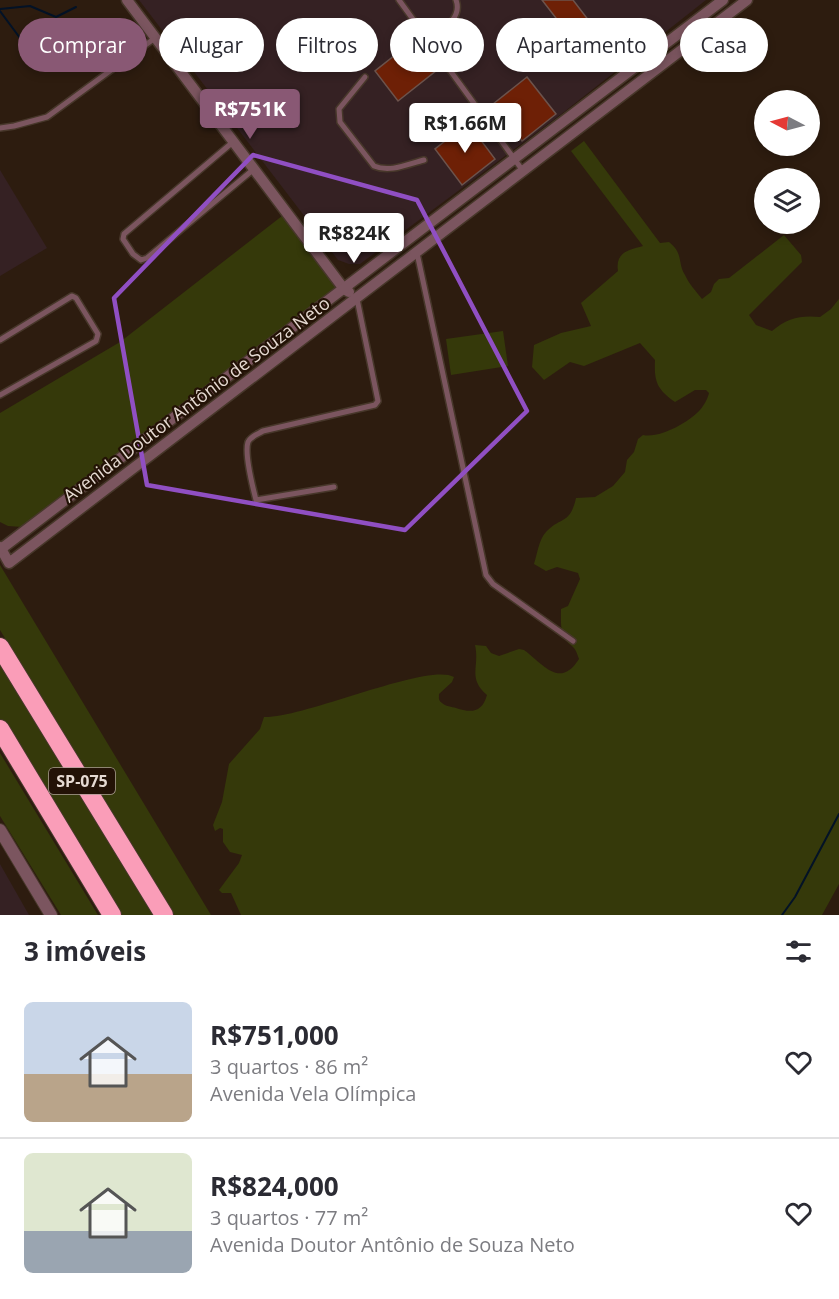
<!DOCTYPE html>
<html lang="pt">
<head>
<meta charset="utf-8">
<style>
  :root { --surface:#fff; --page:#f2f2f3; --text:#2b2b33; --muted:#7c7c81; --line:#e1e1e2; --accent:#895874 }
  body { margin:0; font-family:"Open Sans",sans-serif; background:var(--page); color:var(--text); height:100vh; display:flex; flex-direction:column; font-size:22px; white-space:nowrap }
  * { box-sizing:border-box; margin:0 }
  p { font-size:20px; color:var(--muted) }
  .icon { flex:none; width:33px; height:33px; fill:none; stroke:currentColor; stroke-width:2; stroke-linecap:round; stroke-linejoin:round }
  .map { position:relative; height:915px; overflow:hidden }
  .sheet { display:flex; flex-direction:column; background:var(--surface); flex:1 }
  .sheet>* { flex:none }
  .hud { position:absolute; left:18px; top:18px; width:804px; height:54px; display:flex; gap:12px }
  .needle { width:39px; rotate:276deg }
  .buttons { position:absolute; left:754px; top:90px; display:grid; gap:12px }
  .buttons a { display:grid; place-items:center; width:66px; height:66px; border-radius:50%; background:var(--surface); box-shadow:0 3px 9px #0003; font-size:30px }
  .price { position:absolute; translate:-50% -51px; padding:0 14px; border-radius:6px; background:#fff; color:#222; font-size:20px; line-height:39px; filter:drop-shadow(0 2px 3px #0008) }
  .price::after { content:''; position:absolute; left:50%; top:36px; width:18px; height:14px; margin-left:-9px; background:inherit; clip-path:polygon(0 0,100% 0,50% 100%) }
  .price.active { background:var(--accent); color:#fff }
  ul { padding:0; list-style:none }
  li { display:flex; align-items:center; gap:18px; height:150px; padding:0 24px }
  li+li { border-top:2px solid var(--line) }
  li span { display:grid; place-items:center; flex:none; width:168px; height:120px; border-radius:9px; color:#555 }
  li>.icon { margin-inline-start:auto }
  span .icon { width:72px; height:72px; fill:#fffc; stroke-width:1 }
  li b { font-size:26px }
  h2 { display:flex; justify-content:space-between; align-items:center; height:72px; padding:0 24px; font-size:26px }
  .pill { padding:0 21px; border-radius:27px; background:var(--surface); box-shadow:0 3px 9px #0003; font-size:21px; line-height:54px }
  .pill.active { background:var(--accent); color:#fff }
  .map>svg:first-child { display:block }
</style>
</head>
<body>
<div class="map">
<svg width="839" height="915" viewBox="0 0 839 915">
  <rect width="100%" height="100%" fill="#2d1c0f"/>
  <g fill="#352123">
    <path d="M139 0H706L564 112 360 264H349L338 260Z"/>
    <path d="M0 170 47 248 0 276Z"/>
    <path d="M0 864 29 915H0Z"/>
  </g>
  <g fill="#35390a">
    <path d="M584 141 660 243 669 242C684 254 677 262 685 275 689 284 696 291 702 299L711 292 714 284 719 279 729 278 784 235 801 255 802 262 749 315 756 325 772 331C787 318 801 315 820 317L831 309 839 299V884L822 915H241L231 893H222L219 890 239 863 242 855 230 852 223 842V829L220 828 215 831 213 825 222 802 229 764 260 729 264 717C305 718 428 662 454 677L452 682 439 694C439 698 438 700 442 703 445 706 452 707 456 708 471 713 482 713 487 695 467 678 480 667 475 645L486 646 491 653 499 656 519 649 524 650C544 665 560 689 579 659 574 643 572 649 565 639 560 632 561 617 561 609L568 606 580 579 578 573 557 567 546 571 534 564C537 555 539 539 546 532 561 516 570 525 576 498L595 497 613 486 625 472 627 460 634 452 638 439 643 435C660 439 694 420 703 406 706 402 708 397 709 393L706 390H695L675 402C657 389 654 382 655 360L640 343 584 366 570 362 544 380 532 367 534 345 561 333 591 326 581 303 618 271C615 252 629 250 643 246L571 151Z"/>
    <path d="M282 216 339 289 22 527 8 526 0 522V413L120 342Z"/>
    <path d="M503 331 508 366 451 375 446 339Z"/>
    <path d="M0 565 211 915H174L0 630Z"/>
    <path d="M0 662 154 915H117L0 723Z"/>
    <path d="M0 753 98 915H61L0 816Z"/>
  </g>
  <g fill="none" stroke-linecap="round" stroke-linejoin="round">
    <g stroke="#031226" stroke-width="2">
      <path d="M0 9 30 6 56 17 76 7"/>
      <path d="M0 11 20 38 27 54"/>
      <path d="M782 915 795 897 839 814"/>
    </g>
  </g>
  <g fill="#6e2006" stroke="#6c534c" stroke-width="1.5">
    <path d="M542 0H573L616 56 597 71Z"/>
    <path d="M414 40 437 70 398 101 375 71Z"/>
    <path d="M527 77 556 114 522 141 493 104Z"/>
    <path d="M468 123 495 159 462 185 435 149Z"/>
  </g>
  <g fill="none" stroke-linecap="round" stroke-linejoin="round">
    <defs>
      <g id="service">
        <path d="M399 0 523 171"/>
        <path d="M429 40C441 30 463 19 456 0"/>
        <path d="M365 77 339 109 340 122 374 166C390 173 408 164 424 160"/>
        <path d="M0 128 14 126 47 117 155 38"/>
        <path d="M233 142 124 234 123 239 133 254 141 260 147 258 254 169"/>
        <path d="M417 253 486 575 493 584 573 641"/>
        <path d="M0 340 72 296 76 298 98 334 96 341 0 395"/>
        <path d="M334 487 256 500C253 488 244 454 248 442 251 436 258 434 263 431L375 405 378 401 357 299"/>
      </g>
      <g id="minor">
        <path d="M127 0 344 289 349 292"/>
        <path d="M0 547 9 563 747 0"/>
        <path d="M1 549 723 0"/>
      </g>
      <path id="tertiary" d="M0 830 51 915"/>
      <g id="motorway">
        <path d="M0 647 164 915"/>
        <path d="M0 729 112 915"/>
      </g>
    </defs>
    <use href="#service" stroke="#47372a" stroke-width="8"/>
    <use href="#minor" stroke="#47372a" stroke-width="13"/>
    <use href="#tertiary" stroke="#47372a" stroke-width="14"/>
    <use href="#motorway" stroke="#47372a" stroke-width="20"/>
    <use href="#service" stroke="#7b555f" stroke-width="5"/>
    <use href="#minor" stroke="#7b555f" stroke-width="10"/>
    <use href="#tertiary" stroke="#7b555f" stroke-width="12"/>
    <use href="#motorway" stroke="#fa9db8" stroke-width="18"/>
  </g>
  <path fill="none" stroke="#904fc3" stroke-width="4.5" stroke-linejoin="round" d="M253 155 417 200 527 411 405 530 147 485 114 298Z"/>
  <g text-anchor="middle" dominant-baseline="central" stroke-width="4.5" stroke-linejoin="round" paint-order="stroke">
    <rect fill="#231206" stroke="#ac9e95" stroke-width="1.5" x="49" y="768" width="66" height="26" rx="4.5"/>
    <g font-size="16" font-weight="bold" fill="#e6dad2">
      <text x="82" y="781">SP-075</text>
    </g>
    <g font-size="18" fill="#e6dad2" stroke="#231206">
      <text transform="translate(196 399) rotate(-37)">Avenida Doutor Antônio de Souza Neto</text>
    </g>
  </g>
</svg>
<div class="buttons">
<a><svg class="needle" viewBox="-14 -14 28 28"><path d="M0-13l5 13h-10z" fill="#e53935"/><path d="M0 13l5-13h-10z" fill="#7c7c81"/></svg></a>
<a><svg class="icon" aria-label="layers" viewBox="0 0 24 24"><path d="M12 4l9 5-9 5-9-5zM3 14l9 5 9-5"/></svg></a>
</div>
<b class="price active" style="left:250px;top:140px">R$751K</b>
<b class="price" style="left:465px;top:154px">R$1.66M</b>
<b class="price" style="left:354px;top:264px">R$824K</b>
<div class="hud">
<a class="pill active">Comprar</a>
<a class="pill">Alugar</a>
<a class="pill">Filtros</a>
<a class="pill">Novo</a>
<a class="pill">Apartamento</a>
<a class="pill">Casa</a>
</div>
</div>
<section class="sheet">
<h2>3 imóveis<svg class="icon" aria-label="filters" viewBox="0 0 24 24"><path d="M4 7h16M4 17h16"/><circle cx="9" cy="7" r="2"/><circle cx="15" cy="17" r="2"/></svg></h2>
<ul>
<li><span style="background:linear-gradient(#c9d6e8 60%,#b9a48a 0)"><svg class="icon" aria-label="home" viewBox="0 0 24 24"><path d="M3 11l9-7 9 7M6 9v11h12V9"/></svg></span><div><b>R$751,000</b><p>3 quartos · 86 m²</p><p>Avenida Vela Olímpica</p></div><svg class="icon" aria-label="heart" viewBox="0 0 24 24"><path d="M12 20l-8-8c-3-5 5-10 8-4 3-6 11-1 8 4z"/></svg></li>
<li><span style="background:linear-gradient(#dfe7d0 65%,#9aa5b1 0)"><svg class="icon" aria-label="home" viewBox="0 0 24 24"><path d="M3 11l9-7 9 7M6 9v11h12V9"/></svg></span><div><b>R$824,000</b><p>3 quartos · 77 m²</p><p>Avenida Doutor Antônio de Souza Neto</p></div><svg class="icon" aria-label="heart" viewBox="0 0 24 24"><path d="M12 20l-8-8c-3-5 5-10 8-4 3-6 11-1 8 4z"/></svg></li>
</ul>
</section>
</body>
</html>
